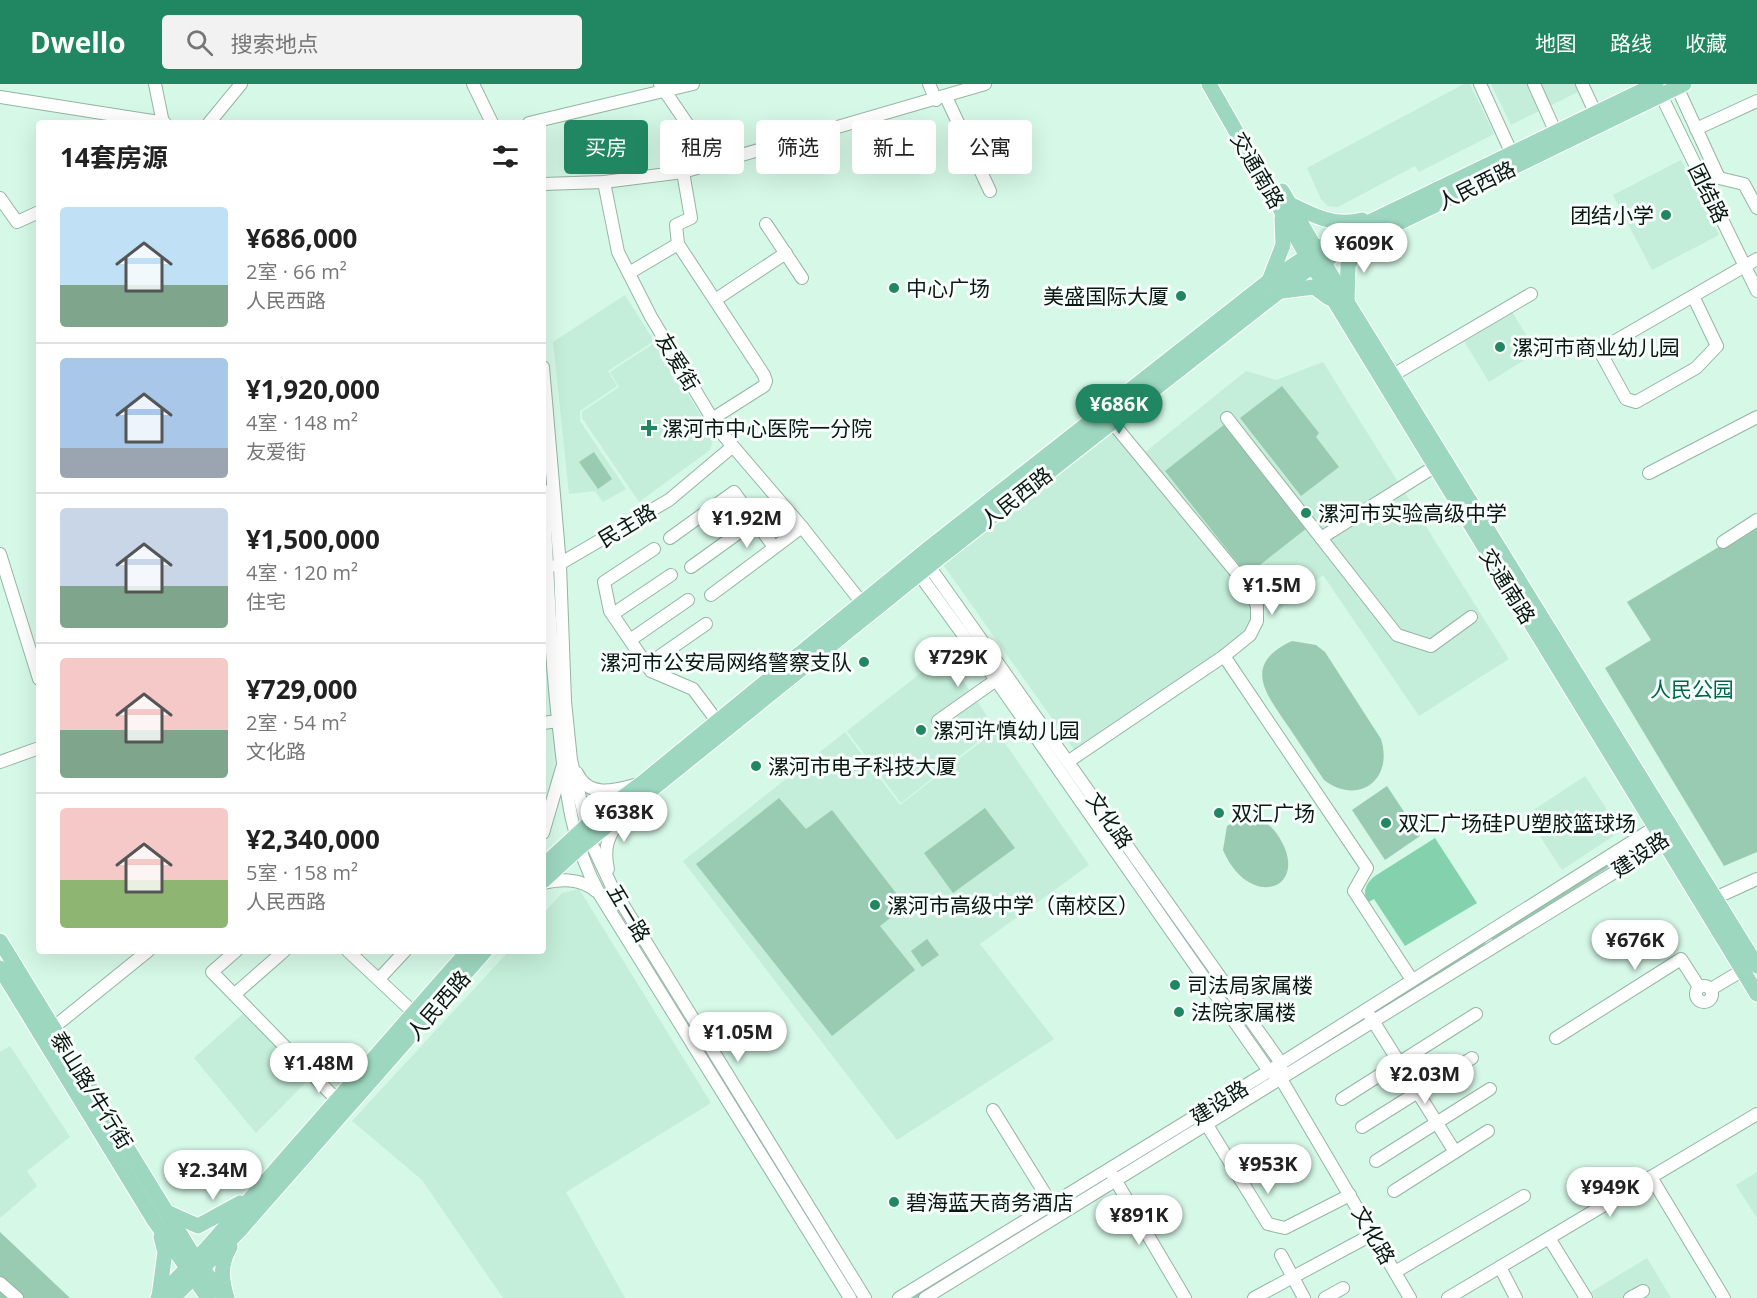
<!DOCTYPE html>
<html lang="zh">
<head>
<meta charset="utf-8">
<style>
  :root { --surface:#fff; --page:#f2f2f2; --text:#222; --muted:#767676; --line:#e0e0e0; --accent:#208762 }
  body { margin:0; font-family:"Open Sans","Noto Sans SC",sans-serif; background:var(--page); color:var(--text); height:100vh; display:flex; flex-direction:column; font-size:22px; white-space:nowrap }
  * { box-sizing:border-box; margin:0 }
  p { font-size:20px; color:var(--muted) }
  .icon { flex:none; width:33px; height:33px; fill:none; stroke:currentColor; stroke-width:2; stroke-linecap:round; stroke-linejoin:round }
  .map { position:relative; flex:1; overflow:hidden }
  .details { position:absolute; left:36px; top:36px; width:510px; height:834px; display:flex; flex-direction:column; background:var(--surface); border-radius:6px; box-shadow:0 6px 24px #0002 }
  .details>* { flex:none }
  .hud { position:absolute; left:564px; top:36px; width:570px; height:54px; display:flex; gap:12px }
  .price { position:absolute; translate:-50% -51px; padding:0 14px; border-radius:21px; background:#fff; color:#222; font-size:20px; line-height:39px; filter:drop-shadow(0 2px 3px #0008) }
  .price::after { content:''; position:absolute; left:50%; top:36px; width:18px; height:14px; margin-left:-9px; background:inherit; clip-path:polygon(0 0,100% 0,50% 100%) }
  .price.on { background:var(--accent); color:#fff }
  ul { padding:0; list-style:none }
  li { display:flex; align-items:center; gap:18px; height:150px; padding:0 24px }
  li+li { border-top:2px solid var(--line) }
  li span { display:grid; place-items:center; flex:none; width:168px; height:120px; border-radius:6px; color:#555 }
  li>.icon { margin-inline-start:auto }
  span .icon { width:72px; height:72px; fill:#fffc; stroke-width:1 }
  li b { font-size:26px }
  h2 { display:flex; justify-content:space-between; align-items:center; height:72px; padding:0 24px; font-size:26px }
  .chip { padding:0 21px; border-radius:6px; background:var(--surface); box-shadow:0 6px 24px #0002; font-size:21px; line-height:54px }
  .chip.on { background:var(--accent); color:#fff }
  header { display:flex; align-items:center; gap:36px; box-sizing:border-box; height:84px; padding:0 30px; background:var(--accent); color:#fff }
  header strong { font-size:28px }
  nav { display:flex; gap:33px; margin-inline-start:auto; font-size:21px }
  .search { width:420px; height:54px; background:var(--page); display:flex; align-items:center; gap:15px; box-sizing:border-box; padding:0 21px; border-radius:6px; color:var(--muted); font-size:22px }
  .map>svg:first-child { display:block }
</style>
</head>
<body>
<header>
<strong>Dwello</strong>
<div class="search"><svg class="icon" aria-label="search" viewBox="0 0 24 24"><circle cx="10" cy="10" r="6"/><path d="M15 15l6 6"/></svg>搜索地点</div>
<nav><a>地图</a><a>路线</a><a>收藏</a></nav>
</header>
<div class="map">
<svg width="1757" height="1214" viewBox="0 0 1757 1214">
  <rect width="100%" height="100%" fill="#d6f8e7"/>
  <g fill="#c4eed9">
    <path d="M1464 0H1470L1494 50 1419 88 1415 82 1338 123 1328 122 1321 115 1307 84Z"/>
    <path d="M1491 0H1579L1582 6 1511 41Z"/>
    <path d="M1681 76 1719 151 1652 186 1613 111Z"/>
    <path d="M625 211 654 257 608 287 617 302 580 327V337L626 405 603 418 595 407 569 410 553 258Z"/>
    <path d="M1512 228 1537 268 1489 298 1464 257Z"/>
    <path d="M656 258 714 353 710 366 639 418 582 334V328L619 303 610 288Z"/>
    <path d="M1323 278 1509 575 1419 632 1323 491 1274 530 1144 369 1246 287 1276 296Z"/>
    <path d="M1114 345 1250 510 1252 531 1250 541 1237 557 1075 667 942 479Z"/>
    <path d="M945 570 995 644 901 719 847 647Z"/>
    <path d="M996 646 1089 781 980 860 1054 955 897 1056 683 777 845 648 900 721Z"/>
    <path d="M1585 692 1621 747 1562 786 1526 731Z"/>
    <path d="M579 805 711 1019 566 1108 625 1214H503L422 1096 352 1037 509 867H543V830L562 809Z"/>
    <path d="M248 925 314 990 256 1049 194 974Z"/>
    <path d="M10 962 70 1053 27 1087 37 1102 0 1134V968Z"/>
    <path d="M1757 1088V1134L1736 1101Z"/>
    <path d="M1647 1174 1671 1214H1594L1591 1208Z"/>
  </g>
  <g fill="#99cbb3">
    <path d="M1282 302 1319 349 1316 353 1339 383 1301 412 1240 334Z"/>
    <path d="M1225 340 1307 444 1247 491 1165 387Z"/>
    <path d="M594 368 612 395 598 405 579 378Z"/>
    <path d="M1757 440V768L1724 782 1605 584 1651 556 1627 518Z"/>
    <path d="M1292 557 1316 561 1325 568 1381 655C1394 696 1358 722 1324 696 1312 678 1300 660 1288 642 1265 609 1242 580 1292 557Z"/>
    <path d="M1387 702 1420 752 1385 776 1352 726Z"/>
    <path d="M779 714 806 745 832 726 906 822 880 842 915 886 832 952 696 780Z"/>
    <path d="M985 724 1015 764 953 809 924 769Z"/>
    <path d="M1242 733C1257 733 1268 737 1277 750 1314 804 1250 829 1223 766L1227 742Z"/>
    <path d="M1626 767 1632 768 1493 857 1491 853Z"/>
    <path d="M927 855 939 871 922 883 911 867Z"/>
    <path d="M1484 857 1486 861 1377 930 1375 926Z"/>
    <path d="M1108 1092 1111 1096 917 1214H907Z"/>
    <path d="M0 1148 70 1214H0Z"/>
  </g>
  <path fill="#84d1ae" d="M1435 754 1477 819 1405 862 1374 815 1367 819C1363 807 1365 800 1375 792Z"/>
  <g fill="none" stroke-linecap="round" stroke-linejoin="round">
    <defs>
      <g id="minor">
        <path d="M155 0 163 39"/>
        <path d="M473 0 492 39"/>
        <path d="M660 0 714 79"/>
        <path d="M929 0 936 16"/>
        <path d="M1480 0 1512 70"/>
        <path d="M1534 0 1556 49"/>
        <path d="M1582 0 1595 28"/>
        <path d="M1677 3 1719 94 1744 100 1757 124"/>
        <path d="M1661 11 1757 207"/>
        <path d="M0 13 165 39"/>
        <path d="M946 13 990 107"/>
        <path d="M209 39 241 0"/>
        <path d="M529 39 693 0"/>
        <path d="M1696 45 1757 17"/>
        <path d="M604 98 618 168 651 233 719 346 802 443 862 519"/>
        <path d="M543 100 604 98 683 88 985 0"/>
        <path d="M0 114 17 138 39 128"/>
        <path d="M766 140 802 194"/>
        <path d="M678 160 676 141 691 134 683 88"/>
        <path d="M629 189 678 160 764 291 766 297 764 302 712 335"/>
        <path d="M1693 212 1717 262 1696 284 1636 318 1626 315 1603 273V264L1757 175"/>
        <path d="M715 216 786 169"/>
        <path d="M543 283 560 481 565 617 571 676 590 756 612 803 865 1214"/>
        <path d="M1393 291 1531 210"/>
        <path d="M1227 334 1397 551 1431 562 1471 533"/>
        <path d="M1649 389 1757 333"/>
        <path d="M543 406C548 489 550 571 560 653 566 709 572 761 600 811L850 1214"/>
        <path d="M670 454 734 408 774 463"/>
        <path d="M1321 454 1434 383"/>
        <path d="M1723 458 1757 436"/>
        <path d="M654 465 604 498 610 527 651 587 693 605 717 637"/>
        <path d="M0 470 39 595"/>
        <path d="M556 482 669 416 732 363"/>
        <path d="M929 482 1281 979V988"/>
        <path d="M691 483 755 437"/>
        <path d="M919 490 996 596 1269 987 1281 995 1410 1214"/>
        <path d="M711 511 802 443"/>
        <path d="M613 530 671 491"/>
        <path d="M630 556 688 516"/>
        <path d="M1224 572 1367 784 1354 807 1412 896"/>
        <path d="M647 581 706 540"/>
        <path d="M938 637 996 596"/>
        <path d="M543 639 558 637"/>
        <path d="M1069 677 1224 572 1250 551 1257 537V522L1249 504 1111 337"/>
        <path d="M0 678 39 664"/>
        <path d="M577 689C589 715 616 706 638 700"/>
        <path d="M543 749 562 684"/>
        <path d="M608 785C603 763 608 750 624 733"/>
        <path d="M543 799C562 795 580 794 596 807"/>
        <path d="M1715 814 1757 795"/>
        <path d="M236 867 212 888 336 1015"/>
        <path d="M348 867 413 928"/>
        <path d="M379 895 405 867"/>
        <circle cx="1704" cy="910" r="8"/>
        <path d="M1711 905 1743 886"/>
        <path d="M235 910 284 867"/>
        <path d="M1370 932 1455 1068"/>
        <path d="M54 943 148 867"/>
        <path d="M1556 954 1681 875 1699 903"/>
        <path d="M1342 1015 1476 930"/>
        <path d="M993 1026 1052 1121"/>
        <path d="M1207 1041 1268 1140 1285 1144 1350 1111"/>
        <path d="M1362 1043 1472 974"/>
        <path d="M1376 1077 1490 1005"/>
        <path d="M1113 1092 1185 1214"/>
        <path d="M1651 1093 1724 1214"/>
        <path d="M1394 1107 1488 1047"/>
        <path d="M1549 1154 1586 1214"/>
        <path d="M1281 1171 1304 1214"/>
        <path d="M1500 1183 1516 1214"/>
        <path d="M1395 1188 1524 1112"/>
        <path d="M0 1199 17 1214"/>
        <path d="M899 1214 1269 987 1657 742 1661 744"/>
        <path d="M925 1214 1670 754"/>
        <path d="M1254 1214 1373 1150"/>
        <path d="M1325 1214 1343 1204"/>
        <path d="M1448 1214 1757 1030"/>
        <path d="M1630 1214 1643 1207"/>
      </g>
      <g id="major">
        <path d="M1209 0 1307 172 1757 910"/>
        <path d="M1282 107 1347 218 1757 882"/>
        <path d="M1290 120C1314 132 1335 143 1362 136"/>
        <path d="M1269 197 1283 161 1282 134"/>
        <path d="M1282 207 1314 203 1329 214"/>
        <path d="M1347 218 1348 181 1361 159"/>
        <path d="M543 782 595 734 642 699 929 464 1269 197 1332 156 1656 0"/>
        <path d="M543 797 578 765 929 482 1304 188 1339 168 1684 0"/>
        <path d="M0 857 196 1176 225 1214"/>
        <path d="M0 884 154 1136 208 1214"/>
        <path d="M169 1129 198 1142 240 1119"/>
        <path d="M159 1213 165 1168 161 1153"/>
        <path d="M158 1214 207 1164 468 867"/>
        <path d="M173 1214 239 1147 485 867"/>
        <path d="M227 1214C221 1195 220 1180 230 1163"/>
      </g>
    </defs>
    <use href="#minor" stroke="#95b5a5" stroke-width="14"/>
    <use href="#major" stroke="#fff" stroke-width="17"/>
    <use href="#minor" stroke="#fff" stroke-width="12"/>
    <use href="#major" stroke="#9dd7bf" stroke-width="15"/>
  </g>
  <g fill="#208762" stroke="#f7fefb" stroke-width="2">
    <circle cx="1666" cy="131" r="6"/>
    <circle cx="894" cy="204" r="6"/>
    <circle cx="1181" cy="212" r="6"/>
    <circle cx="1500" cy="263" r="6"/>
    <path d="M646 335h6v6h6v6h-6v6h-6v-6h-6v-6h6z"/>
    <circle cx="1306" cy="429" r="6"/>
    <circle cx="864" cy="578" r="6"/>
    <circle cx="921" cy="646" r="6"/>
    <circle cx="756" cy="682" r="6"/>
    <circle cx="1219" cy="729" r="6"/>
    <circle cx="1386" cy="739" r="6"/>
    <circle cx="875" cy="821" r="6"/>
    <circle cx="1175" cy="901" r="6"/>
    <circle cx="1179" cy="928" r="6"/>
    <circle cx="894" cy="1118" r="6"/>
  </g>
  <g text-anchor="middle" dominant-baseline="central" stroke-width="6" stroke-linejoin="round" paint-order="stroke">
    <g font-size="21" fill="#0c1813" stroke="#f7fefb">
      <text transform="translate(1258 86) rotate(60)">交通南路</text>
      <text transform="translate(1476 101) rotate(-26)">人民西路</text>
      <text transform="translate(1709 109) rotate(64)">团结路</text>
      <text transform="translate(678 278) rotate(59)">友爱街</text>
      <text transform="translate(1016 413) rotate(-38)">人民西路</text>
      <text transform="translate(627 441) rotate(-31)">民主路</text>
      <text transform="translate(1508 502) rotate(58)">交通南路</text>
      <text transform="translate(1110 736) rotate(55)">文化路</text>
      <text transform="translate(1640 770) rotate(-34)">建设路</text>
      <text transform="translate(629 829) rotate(59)">五一路</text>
      <text transform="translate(438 921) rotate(-49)">人民西路</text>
      <text transform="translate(92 1006) rotate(58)">泰山路/牛行街</text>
      <text transform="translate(1219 1018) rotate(-32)">建设路</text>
      <text transform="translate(1374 1151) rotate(60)">文化路</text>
    </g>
    <g font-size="21" fill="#0c1813" stroke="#f7fefb" text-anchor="start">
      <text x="1654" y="131" text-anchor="end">团结小学</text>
      <text x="906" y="204">中心广场</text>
      <text x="1169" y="212" text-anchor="end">美盛国际大厦</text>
      <text x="1512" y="263">漯河市商业幼儿园</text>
      <text x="662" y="344">漯河市中心医院一分院</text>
      <text x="1318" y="429">漯河市实验高级中学</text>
      <text x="852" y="578" text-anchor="end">漯河市公安局网络警察支队</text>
      <text x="933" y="646">漯河许慎幼儿园</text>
      <text x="768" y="682">漯河市电子科技大厦</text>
      <text x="1231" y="729">双汇广场</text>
      <text x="1398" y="739">双汇广场硅PU塑胶篮球场</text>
      <text x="887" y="821">漯河市高级中学（南校区）</text>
      <text x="1187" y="901">司法局家属楼</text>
      <text x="1191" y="928">法院家属楼</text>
      <text x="906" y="1118">碧海蓝天商务酒店</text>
    </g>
    <g font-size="21" fill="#006748" stroke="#f7fefb">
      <text x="1692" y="605">人民公园</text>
    </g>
  </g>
</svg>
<b class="price" style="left:1364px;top:190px">¥609K</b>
<b class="price on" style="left:1119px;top:351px">¥686K</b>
<b class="price" style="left:747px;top:465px">¥1.92M</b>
<b class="price" style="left:1272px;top:532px">¥1.5M</b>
<b class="price" style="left:958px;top:604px">¥729K</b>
<b class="price" style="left:624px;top:759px">¥638K</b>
<b class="price" style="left:1635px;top:887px">¥676K</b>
<b class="price" style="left:738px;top:979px">¥1.05M</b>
<b class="price" style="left:319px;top:1010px">¥1.48M</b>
<b class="price" style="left:1425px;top:1021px">¥2.03M</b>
<b class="price" style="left:1268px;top:1111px">¥953K</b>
<b class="price" style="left:213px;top:1117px">¥2.34M</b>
<b class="price" style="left:1610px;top:1134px">¥949K</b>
<b class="price" style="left:1139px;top:1162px">¥891K</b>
<div class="hud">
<a class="chip on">买房</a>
<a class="chip">租房</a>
<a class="chip">筛选</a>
<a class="chip">新上</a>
<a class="chip">公寓</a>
</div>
<section class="details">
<h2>14套房源<svg class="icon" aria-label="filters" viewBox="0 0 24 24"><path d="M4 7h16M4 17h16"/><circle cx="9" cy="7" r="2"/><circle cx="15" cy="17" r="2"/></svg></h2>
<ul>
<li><span style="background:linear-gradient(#bfe0f5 65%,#7fa58c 0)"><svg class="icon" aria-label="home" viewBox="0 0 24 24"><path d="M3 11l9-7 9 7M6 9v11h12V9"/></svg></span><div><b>¥686,000</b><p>2室 · 66 m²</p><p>人民西路</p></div></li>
<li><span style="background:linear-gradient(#a9c7e8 75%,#9aa5b1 0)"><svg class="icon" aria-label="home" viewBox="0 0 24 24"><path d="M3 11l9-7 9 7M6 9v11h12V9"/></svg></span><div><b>¥1,920,000</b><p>4室 · 148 m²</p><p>友爱街</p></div></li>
<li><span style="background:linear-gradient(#c9d6e8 65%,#7fa58c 0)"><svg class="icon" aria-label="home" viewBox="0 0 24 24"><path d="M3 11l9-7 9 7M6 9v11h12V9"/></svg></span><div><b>¥1,500,000</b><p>4室 · 120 m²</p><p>住宅</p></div></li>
<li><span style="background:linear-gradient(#f6c9c9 60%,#7fa58c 0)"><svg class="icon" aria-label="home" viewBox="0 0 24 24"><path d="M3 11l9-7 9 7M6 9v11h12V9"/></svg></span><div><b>¥729,000</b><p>2室 · 54 m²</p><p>文化路</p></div></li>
<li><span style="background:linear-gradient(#f6c9c9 60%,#8fb573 0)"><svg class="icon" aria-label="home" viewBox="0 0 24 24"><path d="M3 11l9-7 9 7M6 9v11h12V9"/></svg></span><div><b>¥2,340,000</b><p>5室 · 158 m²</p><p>人民西路</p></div></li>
</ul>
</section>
</div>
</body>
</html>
